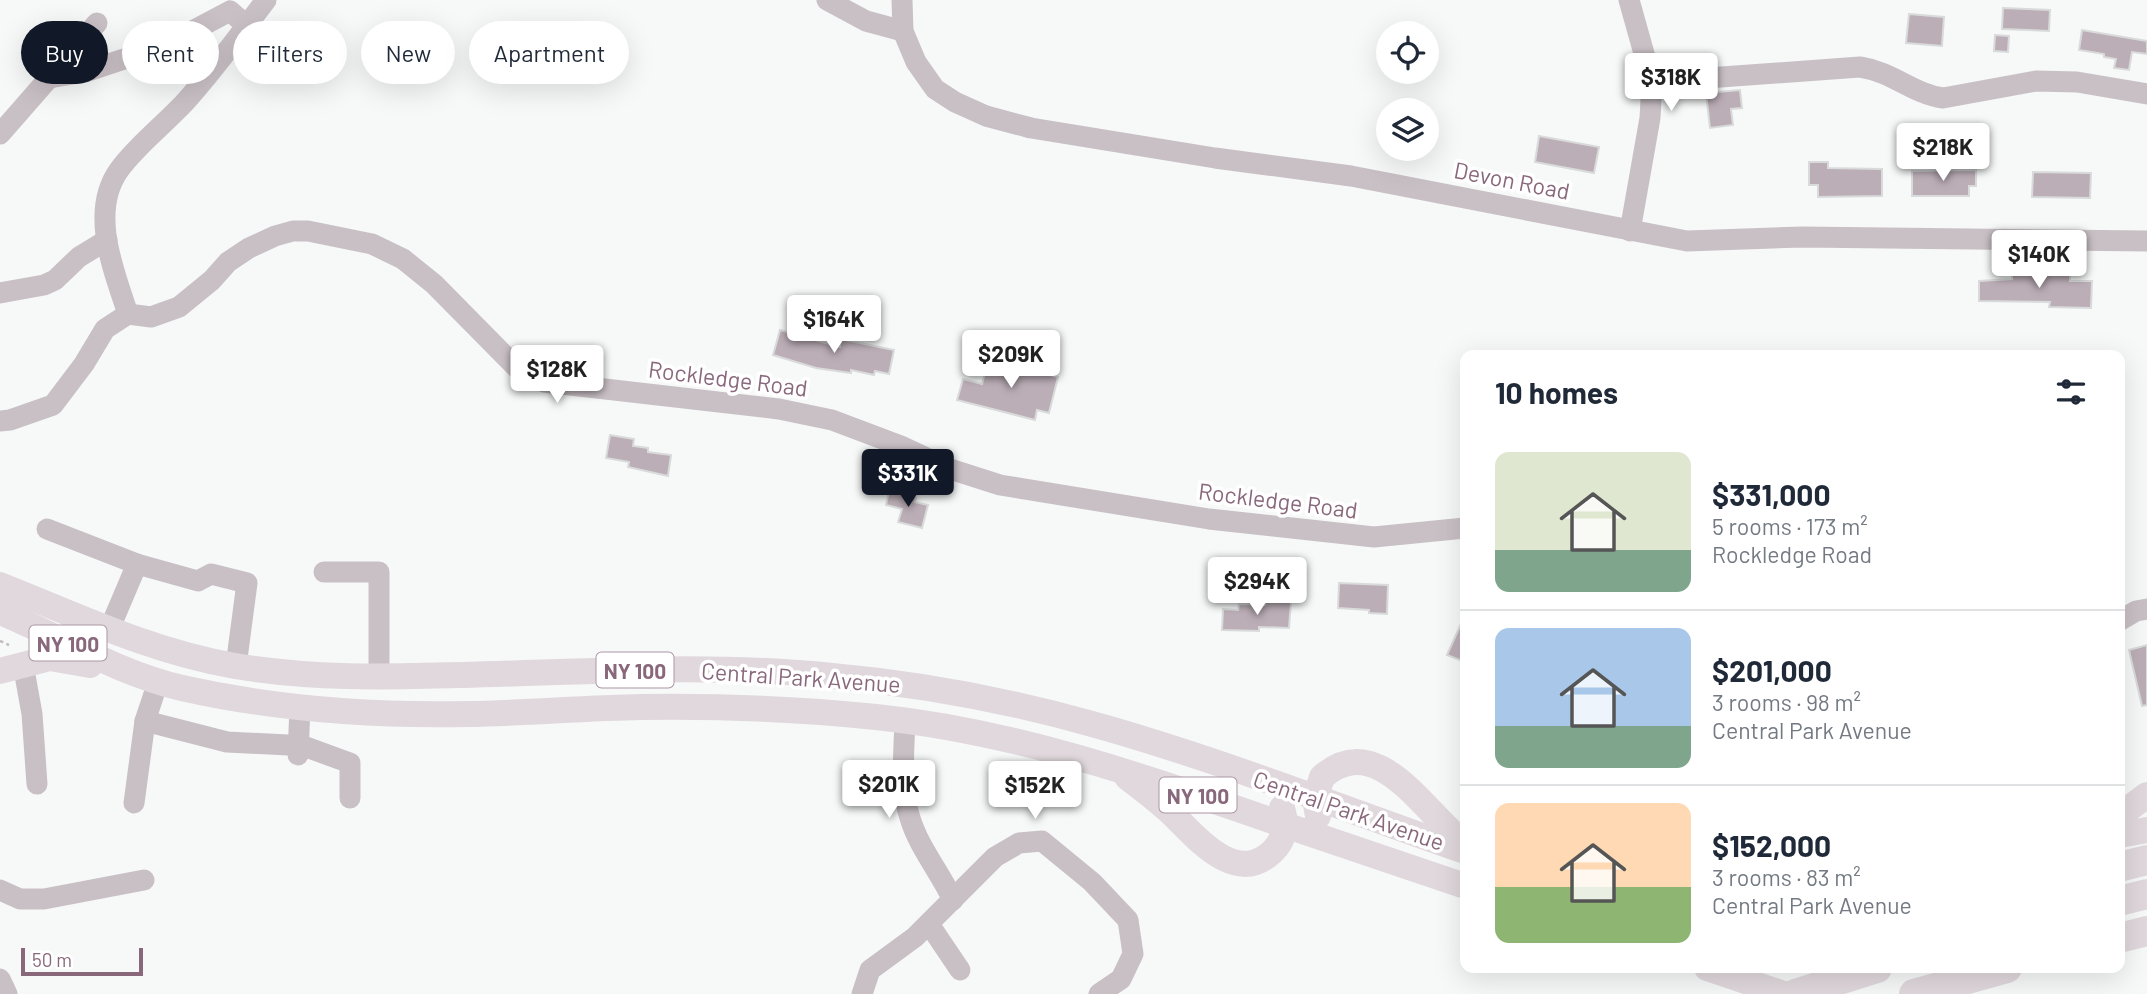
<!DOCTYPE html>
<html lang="en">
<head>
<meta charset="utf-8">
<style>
  :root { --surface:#fff; --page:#f2f2f3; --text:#1f2937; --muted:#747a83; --line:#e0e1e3; --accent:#111827 }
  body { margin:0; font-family:Barlow,sans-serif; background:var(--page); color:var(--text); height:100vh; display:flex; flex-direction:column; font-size:26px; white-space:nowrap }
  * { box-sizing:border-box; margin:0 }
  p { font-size:23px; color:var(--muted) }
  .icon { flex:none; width:38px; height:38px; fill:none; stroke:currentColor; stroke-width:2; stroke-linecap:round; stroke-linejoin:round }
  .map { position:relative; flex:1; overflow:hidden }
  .panel { position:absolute; left:1460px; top:350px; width:665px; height:623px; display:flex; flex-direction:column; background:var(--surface); border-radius:14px; box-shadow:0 7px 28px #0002 }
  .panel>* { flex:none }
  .banner { position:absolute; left:21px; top:21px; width:665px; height:63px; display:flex; gap:14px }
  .controls { position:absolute; left:1376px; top:21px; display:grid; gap:14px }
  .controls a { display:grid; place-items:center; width:63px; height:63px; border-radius:50%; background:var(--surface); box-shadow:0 7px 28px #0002; font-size:35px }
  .scale { position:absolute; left:21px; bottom:18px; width:122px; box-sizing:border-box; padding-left:7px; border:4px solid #89687c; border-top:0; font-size:19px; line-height:24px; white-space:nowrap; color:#89687c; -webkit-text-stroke:5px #fff; paint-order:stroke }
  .price { position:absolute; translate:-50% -60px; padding:0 16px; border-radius:7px; background:#fff; color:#222; font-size:23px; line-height:46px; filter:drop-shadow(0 2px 4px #0008) }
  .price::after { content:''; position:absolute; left:50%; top:42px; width:21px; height:16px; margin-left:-10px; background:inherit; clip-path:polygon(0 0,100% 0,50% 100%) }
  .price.active { background:var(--accent); color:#fff }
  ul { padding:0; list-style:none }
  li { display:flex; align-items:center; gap:21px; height:175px; padding:0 35px }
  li+li { border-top:2px solid var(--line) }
  li span { display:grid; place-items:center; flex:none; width:196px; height:140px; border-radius:14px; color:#555 }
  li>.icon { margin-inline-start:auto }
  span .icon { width:84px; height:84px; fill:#fffc; stroke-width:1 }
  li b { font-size:30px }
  h2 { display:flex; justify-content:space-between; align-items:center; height:84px; padding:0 35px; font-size:30px }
  .chip { padding:0 24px; border-radius:32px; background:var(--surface); box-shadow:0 7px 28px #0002; font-size:24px; line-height:63px }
  .chip.active { background:var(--accent); color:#fff }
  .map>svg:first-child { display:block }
</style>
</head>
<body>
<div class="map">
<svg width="2147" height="994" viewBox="0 0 2147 994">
  <rect width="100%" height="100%" fill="#f7f9f9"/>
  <g fill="#bcaeb7" stroke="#d9dbdb" stroke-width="2">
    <path d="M2003 8 2050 10 2049 31 2002 29Z"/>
    <path d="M1909 14 1944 17 1942 46 1906 43Z"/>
    <path d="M2082 30 2147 41V54L2132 52 2129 70 2114 68 2116 59 2104 57V54L2079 50Z"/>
    <path d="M1995 35 2009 36 2008 52 1994 51Z"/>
    <path d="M1740 90 1742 108 1731 109 1733 125 1710 128 1706 93Z"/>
    <path d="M1539 136 1599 147 1594 173 1535 162Z"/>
    <path d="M1809 162H1828V168L1882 169V196L1818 197V185H1809Z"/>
    <path d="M1976 170V186H1969V196H1912V171Z"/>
    <path d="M2033 172 2091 173 2090 198 2032 197Z"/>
    <path d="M2050 273H2070V281H2092L2091 308 2049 307 2050 302 1979 301V281L2012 279V274L2050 275Z"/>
    <path d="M780 330 840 347 841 339 894 350 889 374 875 371 874 375 851 370V373L816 368 773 355Z"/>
    <path d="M989 359 1058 377 1049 413 1037 410 1035 420 957 400 963 379 982 384Z"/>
    <path d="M610 435 634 439 633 446 648 448V452L671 455 668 476 628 467 629 462 606 458Z"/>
    <path d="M889 491 916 498 915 502 928 505 922 528 898 522 902 509 886 505Z"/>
    <path d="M1339 583 1388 585 1387 614 1369 613V610L1338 608Z"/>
    <path d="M1266 601 1291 602 1289 628 1259 627V631L1222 630 1223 609 1238 610 1239 604 1265 605Z"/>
    <path d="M1465 615V662L1447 655Z"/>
    <path d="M2147 645V705L2142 706 2129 650Z"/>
  </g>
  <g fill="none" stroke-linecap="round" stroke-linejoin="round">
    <path stroke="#c1babe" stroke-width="2.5" stroke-dasharray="3.5 3.5" stroke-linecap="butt" d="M0 641 9 645"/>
    <g stroke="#c9c0c5" stroke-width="21">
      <path d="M266 0C240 34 215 69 186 101 166 123 136 146 119 170 89 212 114 271 128 314L151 317 179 307 212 280 228 262 249 248 275 236 293 231H308L372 244 403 259 434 284 517 368 544 382 779 409 832 420 901 446 950 469 1000 485 1209 519 1374 537 1465 528"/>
      <path d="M827 0 866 21 903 31"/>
      <path d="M902 0 903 31 916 62 935 89 955 102 986 116 1031 128 1215 158 1351 176 1687 241 1802 237 2147 241"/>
      <path d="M1629 0 1652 82 1650 118 1630 231"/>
      <path d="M49 78 85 72 166 45 230 11 246 25"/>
      <path d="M1652 82 1860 67C1893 72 1913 94 1943 98L2036 81 2077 82 2147 94"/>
      <path d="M0 134 97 23"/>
      <path d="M0 293 44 285 55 280 79 257 107 240"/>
      <path d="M0 421 10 420 53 405 84 364 105 329 128 314"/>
      <path d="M47 529 137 564 109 630"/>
      <path d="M137 564 198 581 211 574 247 583 236 666"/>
      <path d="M324 572H379V677"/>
      <path d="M2119 621 2136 611 2147 609"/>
      <path d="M23 664 32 714 37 784"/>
      <path d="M905 720C904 752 900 788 910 818 919 848 940 872 953 900"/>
      <path d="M145 721 227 742 288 745"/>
      <path d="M298 744 350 763V798"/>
      <path d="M298 755 300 707"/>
      <path d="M134 803 145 721 158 682"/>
      <path d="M0 890 20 899H44L144 880"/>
      <path d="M929 924 960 970"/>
      <path d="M0 979 7 994"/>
      <path d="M862 994 870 970 915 937 995 857 1019 843 1042 841 1092 882 1128 920 1133 954 1121 979 1099 994"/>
    </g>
    <g stroke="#e0d8dc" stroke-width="26">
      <path d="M0 585C78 616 152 652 235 666 310 679 386 677 462 675 586 672 709 663 832 676 920 684 1007 700 1092 724 1218 759 1341 808 1465 851"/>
      <path d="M0 612C61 637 117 673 182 688 275 709 372 716 468 714 526 713 584 708 642 707 720 706 799 709 876 717 1011 731 1137 774 1264 818 1331 841 1398 864 1465 886"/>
      <path d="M0 671 50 658 90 665"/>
      <path d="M1127 777C1141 788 1156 799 1169 811 1195 835 1234 887 1272 852 1285 840 1287 824 1282 808"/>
      <path d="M1318 816 1315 799 1322 777C1378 728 1424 813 1465 844"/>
      <path d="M2119 816 2147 795"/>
      <path d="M2119 835 2147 830"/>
      <path d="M1707 968 1784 994"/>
    </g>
    <g stroke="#e0d8dc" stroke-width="30">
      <path d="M2119 867 2147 860"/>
      <path d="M2119 901 2147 894"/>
      <path d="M2119 938 2147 931"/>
      <path d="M1795 994 1877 968"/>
      <path d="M1914 994 2007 968"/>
    </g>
  </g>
  <g text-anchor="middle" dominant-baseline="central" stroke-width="7" stroke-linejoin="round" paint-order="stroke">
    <g fill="#fff" stroke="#ac95a3" stroke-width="2">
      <rect x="29.5" y="625.5" width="77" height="35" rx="5"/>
      <rect x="596.5" y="652.5" width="77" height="35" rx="5"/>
      <rect x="1159.5" y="777.5" width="77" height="35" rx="5"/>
    </g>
    <g font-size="21" font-weight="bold" fill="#89687c">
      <text x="68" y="643">NY 100</text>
      <text x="635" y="670">NY 100</text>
      <text x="1198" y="795">NY 100</text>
    </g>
    <g font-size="23" fill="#89687c" stroke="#fff">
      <text transform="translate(1512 180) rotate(11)">Devon Road</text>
      <text transform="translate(728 378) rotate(7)">Rockledge Road</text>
      <text transform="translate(1278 500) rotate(7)">Rockledge Road</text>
      <text transform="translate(801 677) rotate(4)">Central Park Avenue</text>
      <text transform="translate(1349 810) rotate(19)">Central Park Avenue</text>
    </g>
  </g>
</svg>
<div class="controls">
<a><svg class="icon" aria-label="locate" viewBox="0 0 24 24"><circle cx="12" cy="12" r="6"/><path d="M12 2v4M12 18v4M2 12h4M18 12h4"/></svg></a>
<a><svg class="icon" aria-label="layers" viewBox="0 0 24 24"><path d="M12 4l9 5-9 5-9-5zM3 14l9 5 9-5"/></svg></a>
</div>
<div class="scale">50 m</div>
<b class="price" style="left:1671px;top:113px">$318K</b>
<b class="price" style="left:1943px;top:183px">$218K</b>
<b class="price" style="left:2039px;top:290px">$140K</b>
<b class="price" style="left:834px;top:355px">$164K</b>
<b class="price" style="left:1011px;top:390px">$209K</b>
<b class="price" style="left:557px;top:405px">$128K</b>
<b class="price active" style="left:908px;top:509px">$331K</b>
<b class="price" style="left:1257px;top:617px">$294K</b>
<b class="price" style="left:889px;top:820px">$201K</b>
<b class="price" style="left:1035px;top:821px">$152K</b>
<div class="banner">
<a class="chip active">Buy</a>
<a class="chip">Rent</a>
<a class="chip">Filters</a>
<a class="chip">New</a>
<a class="chip">Apartment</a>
</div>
<section class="panel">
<h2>10 homes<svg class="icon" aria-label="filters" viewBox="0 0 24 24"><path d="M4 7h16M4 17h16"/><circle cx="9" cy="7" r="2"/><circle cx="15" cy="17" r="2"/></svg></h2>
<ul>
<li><span style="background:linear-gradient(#dfe7d0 70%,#7fa58c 0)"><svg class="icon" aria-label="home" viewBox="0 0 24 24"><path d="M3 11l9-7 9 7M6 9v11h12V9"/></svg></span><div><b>$331,000</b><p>5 rooms · 173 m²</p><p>Rockledge Road</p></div></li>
<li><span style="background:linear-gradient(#a9c7e8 70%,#7fa58c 0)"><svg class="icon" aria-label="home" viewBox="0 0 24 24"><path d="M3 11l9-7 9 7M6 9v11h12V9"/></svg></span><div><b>$201,000</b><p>3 rooms · 98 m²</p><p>Central Park Avenue</p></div></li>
<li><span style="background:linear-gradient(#ffd9b3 60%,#8fb573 0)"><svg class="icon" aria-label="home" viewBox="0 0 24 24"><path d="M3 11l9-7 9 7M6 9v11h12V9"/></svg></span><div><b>$152,000</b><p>3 rooms · 83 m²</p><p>Central Park Avenue</p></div></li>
</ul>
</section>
</div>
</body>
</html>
